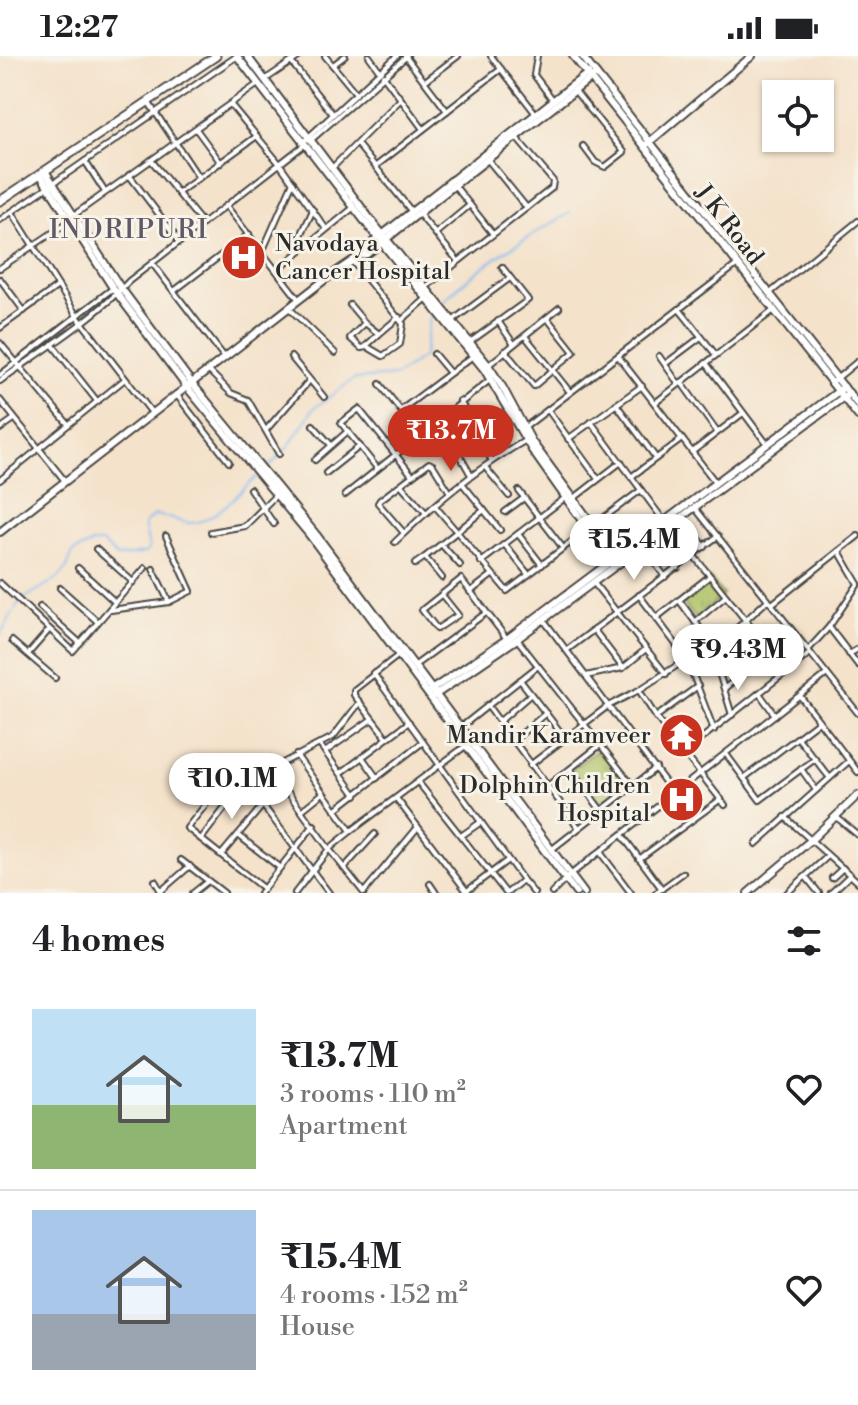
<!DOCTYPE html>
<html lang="en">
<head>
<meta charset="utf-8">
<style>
  :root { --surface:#fff; --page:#f6f6f6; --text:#202124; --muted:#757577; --line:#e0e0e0; --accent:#c8321e }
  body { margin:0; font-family:"Libre Bodoni",serif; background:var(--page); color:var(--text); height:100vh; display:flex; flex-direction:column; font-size:30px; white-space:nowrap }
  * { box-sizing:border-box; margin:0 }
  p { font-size:26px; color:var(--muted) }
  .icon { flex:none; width:44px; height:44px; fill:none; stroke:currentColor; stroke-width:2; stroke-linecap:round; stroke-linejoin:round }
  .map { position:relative; height:837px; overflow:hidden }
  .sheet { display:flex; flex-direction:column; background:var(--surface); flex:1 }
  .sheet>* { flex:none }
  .buttons { position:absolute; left:762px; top:24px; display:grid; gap:16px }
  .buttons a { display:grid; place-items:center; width:72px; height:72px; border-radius:0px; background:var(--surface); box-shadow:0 2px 6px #0004; font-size:40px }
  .price { position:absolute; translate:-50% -68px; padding:0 18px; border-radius:28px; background:#fff; color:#222; font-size:26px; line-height:52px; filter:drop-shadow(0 2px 4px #0008) }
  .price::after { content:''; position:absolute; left:50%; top:48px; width:24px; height:18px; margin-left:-12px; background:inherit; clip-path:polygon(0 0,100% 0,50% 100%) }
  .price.selected { background:var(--accent); color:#fff }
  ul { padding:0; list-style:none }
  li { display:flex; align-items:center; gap:24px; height:200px; padding:0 32px }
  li+li { border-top:2px solid var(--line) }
  li span { display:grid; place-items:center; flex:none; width:224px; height:160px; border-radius:0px; color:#555 }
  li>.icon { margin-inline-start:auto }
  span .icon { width:96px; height:96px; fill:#fffc; stroke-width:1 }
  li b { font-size:34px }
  h2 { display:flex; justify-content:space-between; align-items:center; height:96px; padding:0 32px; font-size:34px }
  .status { display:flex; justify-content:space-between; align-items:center; height:56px; padding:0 40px; background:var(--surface); direction:ltr }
  .status svg { height:22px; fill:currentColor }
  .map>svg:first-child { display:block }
</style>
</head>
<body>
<div class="status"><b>12:27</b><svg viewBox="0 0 49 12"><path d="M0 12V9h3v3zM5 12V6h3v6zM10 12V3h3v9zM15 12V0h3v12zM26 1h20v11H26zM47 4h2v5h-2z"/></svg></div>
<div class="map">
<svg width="858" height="837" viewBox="0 0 858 837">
  <defs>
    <pattern id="park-tufts" width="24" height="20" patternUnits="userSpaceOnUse" patternTransform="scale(2)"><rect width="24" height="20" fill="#aec165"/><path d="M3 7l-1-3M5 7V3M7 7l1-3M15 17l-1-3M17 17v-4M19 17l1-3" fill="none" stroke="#8e9d53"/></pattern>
  </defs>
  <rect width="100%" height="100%" fill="#f7f3e8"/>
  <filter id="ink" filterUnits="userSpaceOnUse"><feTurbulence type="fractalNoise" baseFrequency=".0125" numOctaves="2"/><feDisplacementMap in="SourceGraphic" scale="16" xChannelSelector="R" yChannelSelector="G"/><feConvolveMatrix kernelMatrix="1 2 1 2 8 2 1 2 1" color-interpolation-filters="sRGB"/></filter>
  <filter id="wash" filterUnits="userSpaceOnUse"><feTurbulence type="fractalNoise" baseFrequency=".006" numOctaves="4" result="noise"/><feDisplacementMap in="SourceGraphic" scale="32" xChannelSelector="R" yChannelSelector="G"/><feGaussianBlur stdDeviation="1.8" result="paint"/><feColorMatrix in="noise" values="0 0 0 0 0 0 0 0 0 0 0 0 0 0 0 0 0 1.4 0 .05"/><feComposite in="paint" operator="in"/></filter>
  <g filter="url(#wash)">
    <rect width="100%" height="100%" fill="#f4e2ca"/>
    <g fill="url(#park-tufts)" stroke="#6c7648" stroke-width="2">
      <path d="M710 523 723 539 696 563 681 545Z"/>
      <path d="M600 692 630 729 602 752 572 713Z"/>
    </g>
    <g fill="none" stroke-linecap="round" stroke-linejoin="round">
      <g stroke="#83b9f2" stroke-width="2">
        <path d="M441 248C476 210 526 182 570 157"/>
        <path d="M267 413 288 391 314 352 354 323 396 320 424 300 430 262 435 256"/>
        <path d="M0 579 20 545 58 522 67 512 73 496 93 487H103L117 501 145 497 149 492 144 468 155 459C168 460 179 467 192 467 214 467 242 433 259 419"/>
      </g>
    </g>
  </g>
  <g filter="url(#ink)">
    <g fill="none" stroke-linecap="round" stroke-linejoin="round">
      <defs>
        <g id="street">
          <path d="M325 0 354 35"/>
          <path d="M369 0 379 14"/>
          <path d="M405 0 447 55"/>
          <path d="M491 0 536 58"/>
          <path d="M537 0 534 19 553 44"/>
          <path d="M291 6 332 57"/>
          <path d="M333 9 345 0"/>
          <path d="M383 19 423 73"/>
          <path d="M266 23 300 0"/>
          <path d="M425 25 458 0"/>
          <path d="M575 35 624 96 605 111 595 106 583 90"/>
          <path d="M149 47 199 122"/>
          <path d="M231 49 279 107 326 173"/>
          <path d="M196 73 221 107"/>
          <path d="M311 84 407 0"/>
          <path d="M302 87 397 0"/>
          <path d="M357 88 412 156"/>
          <path d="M151 104 203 168"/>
          <path d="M488 104 527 152"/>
          <path d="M85 105 105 136"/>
          <path d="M376 110 501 13"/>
          <path d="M332 112 401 43"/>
          <path d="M129 119 180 186"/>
          <path d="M455 130 493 178"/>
          <path d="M178 137 257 80"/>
          <path d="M227 151 299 244"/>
          <path d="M12 156 77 260 152 357"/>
          <path d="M419 158 458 205"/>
          <path d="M0 164 237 0"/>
          <path d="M436 177 470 149"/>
          <path d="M263 194 293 126"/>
          <path d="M298 196 297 188 313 154"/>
          <path d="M353 206 403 268 400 288 383 300 366 290 379 278"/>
          <path d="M152 207 225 302"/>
          <path d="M0 212 70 165 74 159 258 28"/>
          <path d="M277 214 353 152"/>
          <path d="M0 223 24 255"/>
          <path d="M426 231 552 132 553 125 514 79"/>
          <path d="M174 235 249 178"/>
          <path d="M770 237 858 165"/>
          <path d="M350 249 365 267 350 282 361 292 367 291"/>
          <path d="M289 252 335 297"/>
          <path d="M679 253 716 299"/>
          <path d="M402 264 427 242"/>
          <path d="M452 265 510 222"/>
          <path d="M498 265 513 287"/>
          <path d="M365 267 379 278 399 261"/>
          <path d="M0 272 58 230"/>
          <path d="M525 280 570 336"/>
          <path d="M470 286 528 244 502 211"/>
          <path d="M0 287 68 368"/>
          <path d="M52 288 97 345"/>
          <path d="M505 295 534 330 574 296 547 262"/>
          <path d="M434 298 450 317"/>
          <path d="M618 300 716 427"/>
          <path d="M659 300 678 327"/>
          <path d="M291 301 324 341"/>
          <path d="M706 307 767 388"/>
          <path d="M665 308 701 281"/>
          <path d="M486 311 559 252"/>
          <path d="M208 314 231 337 248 344 279 398"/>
          <path d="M0 319 112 233"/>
          <path d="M835 324 858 305"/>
          <path d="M0 325C42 295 94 263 129 225L304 89"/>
          <path d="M681 326 717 376"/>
          <path d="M380 328 419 378"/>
          <path d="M176 338 229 406"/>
          <path d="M0 344 65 425"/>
          <path d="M460 345 492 405"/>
          <path d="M655 347 774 254"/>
          <path d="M616 348 656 402"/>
          <path d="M401 354 473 300"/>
          <path d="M548 354 598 423"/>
          <path d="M438 362 471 419"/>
          <path d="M591 366 664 465"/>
          <path d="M313 369 331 389"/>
          <path d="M524 372 738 208"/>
          <path d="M0 373 14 363"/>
          <path d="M266 374 309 325"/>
          <path d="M568 383 642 330"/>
          <path d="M692 396 743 357"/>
          <path d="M315 404 348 375"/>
          <path d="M485 411 509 440"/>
          <path d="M377 412 341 367 359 353 412 419"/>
          <path d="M326 417 360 390"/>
          <path d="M631 421 682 383"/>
          <path d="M0 424 125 323"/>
          <path d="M462 427 500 474"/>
          <path d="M401 429 426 457"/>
          <path d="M250 433 274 468"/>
          <path d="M519 435 563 492"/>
          <path d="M345 439 491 323"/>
          <path d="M573 443 621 406"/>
          <path d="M435 450 507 535 587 474"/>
          <path d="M695 452 858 657"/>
          <path d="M505 456 524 442"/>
          <path d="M682 461 705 491"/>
          <path d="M594 469 641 434"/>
          <path d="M211 476 245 470 275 440"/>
          <path d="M404 477 378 447 380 444 429 407 433 409 449 435"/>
          <path d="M518 478 542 509"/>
          <path d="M654 482 678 512"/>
          <path d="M395 486C436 446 478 411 528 383"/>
          <path d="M441 488 460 509"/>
          <path d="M505 489 528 518"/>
          <path d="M659 489 688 469"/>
          <path d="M643 490 665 521"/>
          <path d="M96 493 133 526"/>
          <path d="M839 495 858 528"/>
          <path d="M668 498 695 478"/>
          <path d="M694 500 786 615"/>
          <path d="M481 506 565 442"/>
          <path d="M415 508 425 501"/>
          <path d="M78 512 115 546"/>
          <path d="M153 513 169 546"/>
          <path d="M442 522 425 501 484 454"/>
          <path d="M593 526 666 618"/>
          <path d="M0 527 73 595 145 512"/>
          <path d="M60 532 98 566"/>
          <path d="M470 536 492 519"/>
          <path d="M442 539 458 559 437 573 422 554 461 523 507 583"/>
          <path d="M639 539 687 603 714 674"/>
          <path d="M679 544 705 579"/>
          <path d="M772 548 858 480"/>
          <path d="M40 551 80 587"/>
          <path d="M111 554 169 546 191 535 166 480"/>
          <path d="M656 562 710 520"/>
          <path d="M543 563 674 738"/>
          <path d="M695 566 726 540"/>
          <path d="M829 571 858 609"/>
          <path d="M594 574 623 612"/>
          <path d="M517 583 632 729"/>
          <path d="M12 585 55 622"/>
          <path d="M567 594 718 480"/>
          <path d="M712 594 732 659"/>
          <path d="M808 594 829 571 858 528"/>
          <path d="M28 598 49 574"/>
          <path d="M849 598 858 593"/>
          <path d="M690 609 703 603 768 544"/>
          <path d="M414 610 486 557"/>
          <path d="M373 617 523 824 507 837"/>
          <path d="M586 620 623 612 646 593"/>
          <path d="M520 624 565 682"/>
          <path d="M725 632 769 596"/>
          <path d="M639 634 656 661 725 749"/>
          <path d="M759 637 775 659"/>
          <path d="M800 640 858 716"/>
          <path d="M487 649 579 772"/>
          <path d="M656 661 698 630"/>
          <path d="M500 665 531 638"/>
          <path d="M461 671 538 610"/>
          <path d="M387 682 354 639V634L400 598"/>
          <path d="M798 682 830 722"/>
          <path d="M513 685 546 657"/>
          <path d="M320 689 356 739"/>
          <path d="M599 690 570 713 601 754"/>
          <path d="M325 696 372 663"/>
          <path d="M683 697 810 597"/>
          <path d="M726 698 760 744 815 703"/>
          <path d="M296 699 351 775"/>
          <path d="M362 701 377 722"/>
          <path d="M530 709 608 650 639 634 687 603"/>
          <path d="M271 713 329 793 364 837"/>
          <path d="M801 713 816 734"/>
          <path d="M341 717 409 666"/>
          <path d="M744 722 819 665"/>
          <path d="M418 726 506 837"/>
          <path d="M246 727 329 837"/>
          <path d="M547 730 570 713"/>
          <path d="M237 737 226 728H222L187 772 264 833"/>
          <path d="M396 742 468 837"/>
          <path d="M302 754 323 737"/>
          <path d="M335 754 423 686"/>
          <path d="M835 760 858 779"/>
          <path d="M785 761 858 826"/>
          <path d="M238 779 279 811"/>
          <path d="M622 779 662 833"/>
          <path d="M461 780 481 766"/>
          <path d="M201 783 244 727 333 681 360 646"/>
          <path d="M756 788 849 705"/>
          <path d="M551 794 656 712"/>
          <path d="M600 796 631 837"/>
          <path d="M221 799 263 749"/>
          <path d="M639 803 721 743"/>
          <path d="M181 804 224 837"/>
          <path d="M344 812 375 778"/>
          <path d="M806 821 819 837"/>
          <path d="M832 822 843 812"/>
          <path d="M523 824 534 837"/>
          <path d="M155 825 162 837"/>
          <path d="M430 828 436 837"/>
          <path d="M161 835 190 810"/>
          <path d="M467 835 508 804"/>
          <path d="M364 836 418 771"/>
          <path d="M193 837 208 825"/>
          <path d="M260 837 314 769"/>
          <path d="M295 837 329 793 351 775 475 683"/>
          <path d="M552 837 570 819 827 618"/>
          <path d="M656 837 683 817"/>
          <path d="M787 837 828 800"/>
          <path d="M831 837 850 819"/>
        </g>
        <g id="secondary">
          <path d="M237 0 373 176 484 313 532 394 614 510"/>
          <path d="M247 0 374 168 488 309 503 332 532 386 620 506"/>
          <path d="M573 0 858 360"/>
          <path d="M582 0 858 349"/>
          <path d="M647 88 752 0"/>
          <path d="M45 115 118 228 191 326 318 481 584 837"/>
          <path d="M40 118 113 232 186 330 308 477 576 837"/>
          <path d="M361 199 363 194 588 17"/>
          <path d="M0 476 327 222 361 199 367 198 596 18"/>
          <path d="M431 634 507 583 844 331"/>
          <path d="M435 639 517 583 849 337"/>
          <path d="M748 837 811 784 858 739"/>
        </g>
        <path id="primary" d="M0 145 216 0"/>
      </defs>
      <use href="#street" stroke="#494643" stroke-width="8"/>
      <use href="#secondary" stroke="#494643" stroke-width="10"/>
      <use href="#primary" stroke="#494643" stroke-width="11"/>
      <use href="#street" stroke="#fff" stroke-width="4"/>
      <use href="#secondary" stroke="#fff" stroke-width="6"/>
      <use href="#primary" stroke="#fff" stroke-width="7"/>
    </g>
  </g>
  <defs>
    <symbol id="hospital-disc" viewBox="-11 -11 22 22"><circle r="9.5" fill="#c8321e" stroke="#f7f3e8"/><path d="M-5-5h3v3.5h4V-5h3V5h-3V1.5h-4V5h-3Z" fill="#fff"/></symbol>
    <symbol id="temple-disc" viewBox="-11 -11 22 22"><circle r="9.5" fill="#c8321e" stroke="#f7f3e8"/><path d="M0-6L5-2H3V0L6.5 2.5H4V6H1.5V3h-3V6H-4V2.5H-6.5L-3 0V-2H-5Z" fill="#fff"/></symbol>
  </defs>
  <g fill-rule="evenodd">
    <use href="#hospital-disc" x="218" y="176" width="51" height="51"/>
    <use href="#temple-disc" x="656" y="654" width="51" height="51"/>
    <use href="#hospital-disc" x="656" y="718" width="51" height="51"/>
  </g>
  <g text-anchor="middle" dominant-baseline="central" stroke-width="6" stroke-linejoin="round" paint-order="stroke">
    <g font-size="24" fill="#2b2b2b" stroke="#f7f3e8">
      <text transform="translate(729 169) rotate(52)">J K Road</text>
    </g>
    <g font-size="24" fill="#2b2b2b" stroke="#f7f3e8" text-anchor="end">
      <text x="275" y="188" text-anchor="start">Navodaya<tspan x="275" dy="28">Cancer Hospital</tspan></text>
      <text x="651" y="680">Mandir Karamveer</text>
      <text x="650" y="730">Dolphin Children<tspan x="650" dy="28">Hospital</tspan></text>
    </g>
    <g font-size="26" letter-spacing="2" fill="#615968" stroke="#f7f3e8">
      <text x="129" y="174">INDRIPURI</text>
    </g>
  </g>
</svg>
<div class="buttons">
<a><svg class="icon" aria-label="locate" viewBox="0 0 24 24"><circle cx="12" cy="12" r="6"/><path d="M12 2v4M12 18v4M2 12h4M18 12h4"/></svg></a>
</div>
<b class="price selected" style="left:451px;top:417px">₹13.7M</b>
<b class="price" style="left:634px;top:526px">₹15.4M</b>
<b class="price" style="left:738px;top:636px">₹9.43M</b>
<b class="price" style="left:232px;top:765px">₹10.1M</b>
</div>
<section class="sheet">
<h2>4 homes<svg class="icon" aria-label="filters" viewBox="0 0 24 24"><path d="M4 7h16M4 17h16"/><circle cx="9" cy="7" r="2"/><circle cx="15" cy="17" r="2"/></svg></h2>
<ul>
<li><span style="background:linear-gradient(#bfe0f5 60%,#8fb573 0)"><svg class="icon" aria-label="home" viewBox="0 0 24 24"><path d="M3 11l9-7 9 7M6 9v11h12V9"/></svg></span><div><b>₹13.7M</b><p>3 rooms · 110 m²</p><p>Apartment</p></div><svg class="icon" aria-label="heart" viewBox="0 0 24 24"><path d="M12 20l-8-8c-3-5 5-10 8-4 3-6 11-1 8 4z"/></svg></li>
<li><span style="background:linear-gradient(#a9c7e8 65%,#9aa5b1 0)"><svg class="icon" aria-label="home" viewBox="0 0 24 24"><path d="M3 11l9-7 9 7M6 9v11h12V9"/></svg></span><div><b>₹15.4M</b><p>4 rooms · 152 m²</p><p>House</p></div><svg class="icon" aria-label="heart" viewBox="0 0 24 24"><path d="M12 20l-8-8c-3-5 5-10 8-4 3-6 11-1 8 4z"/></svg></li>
</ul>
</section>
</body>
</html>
